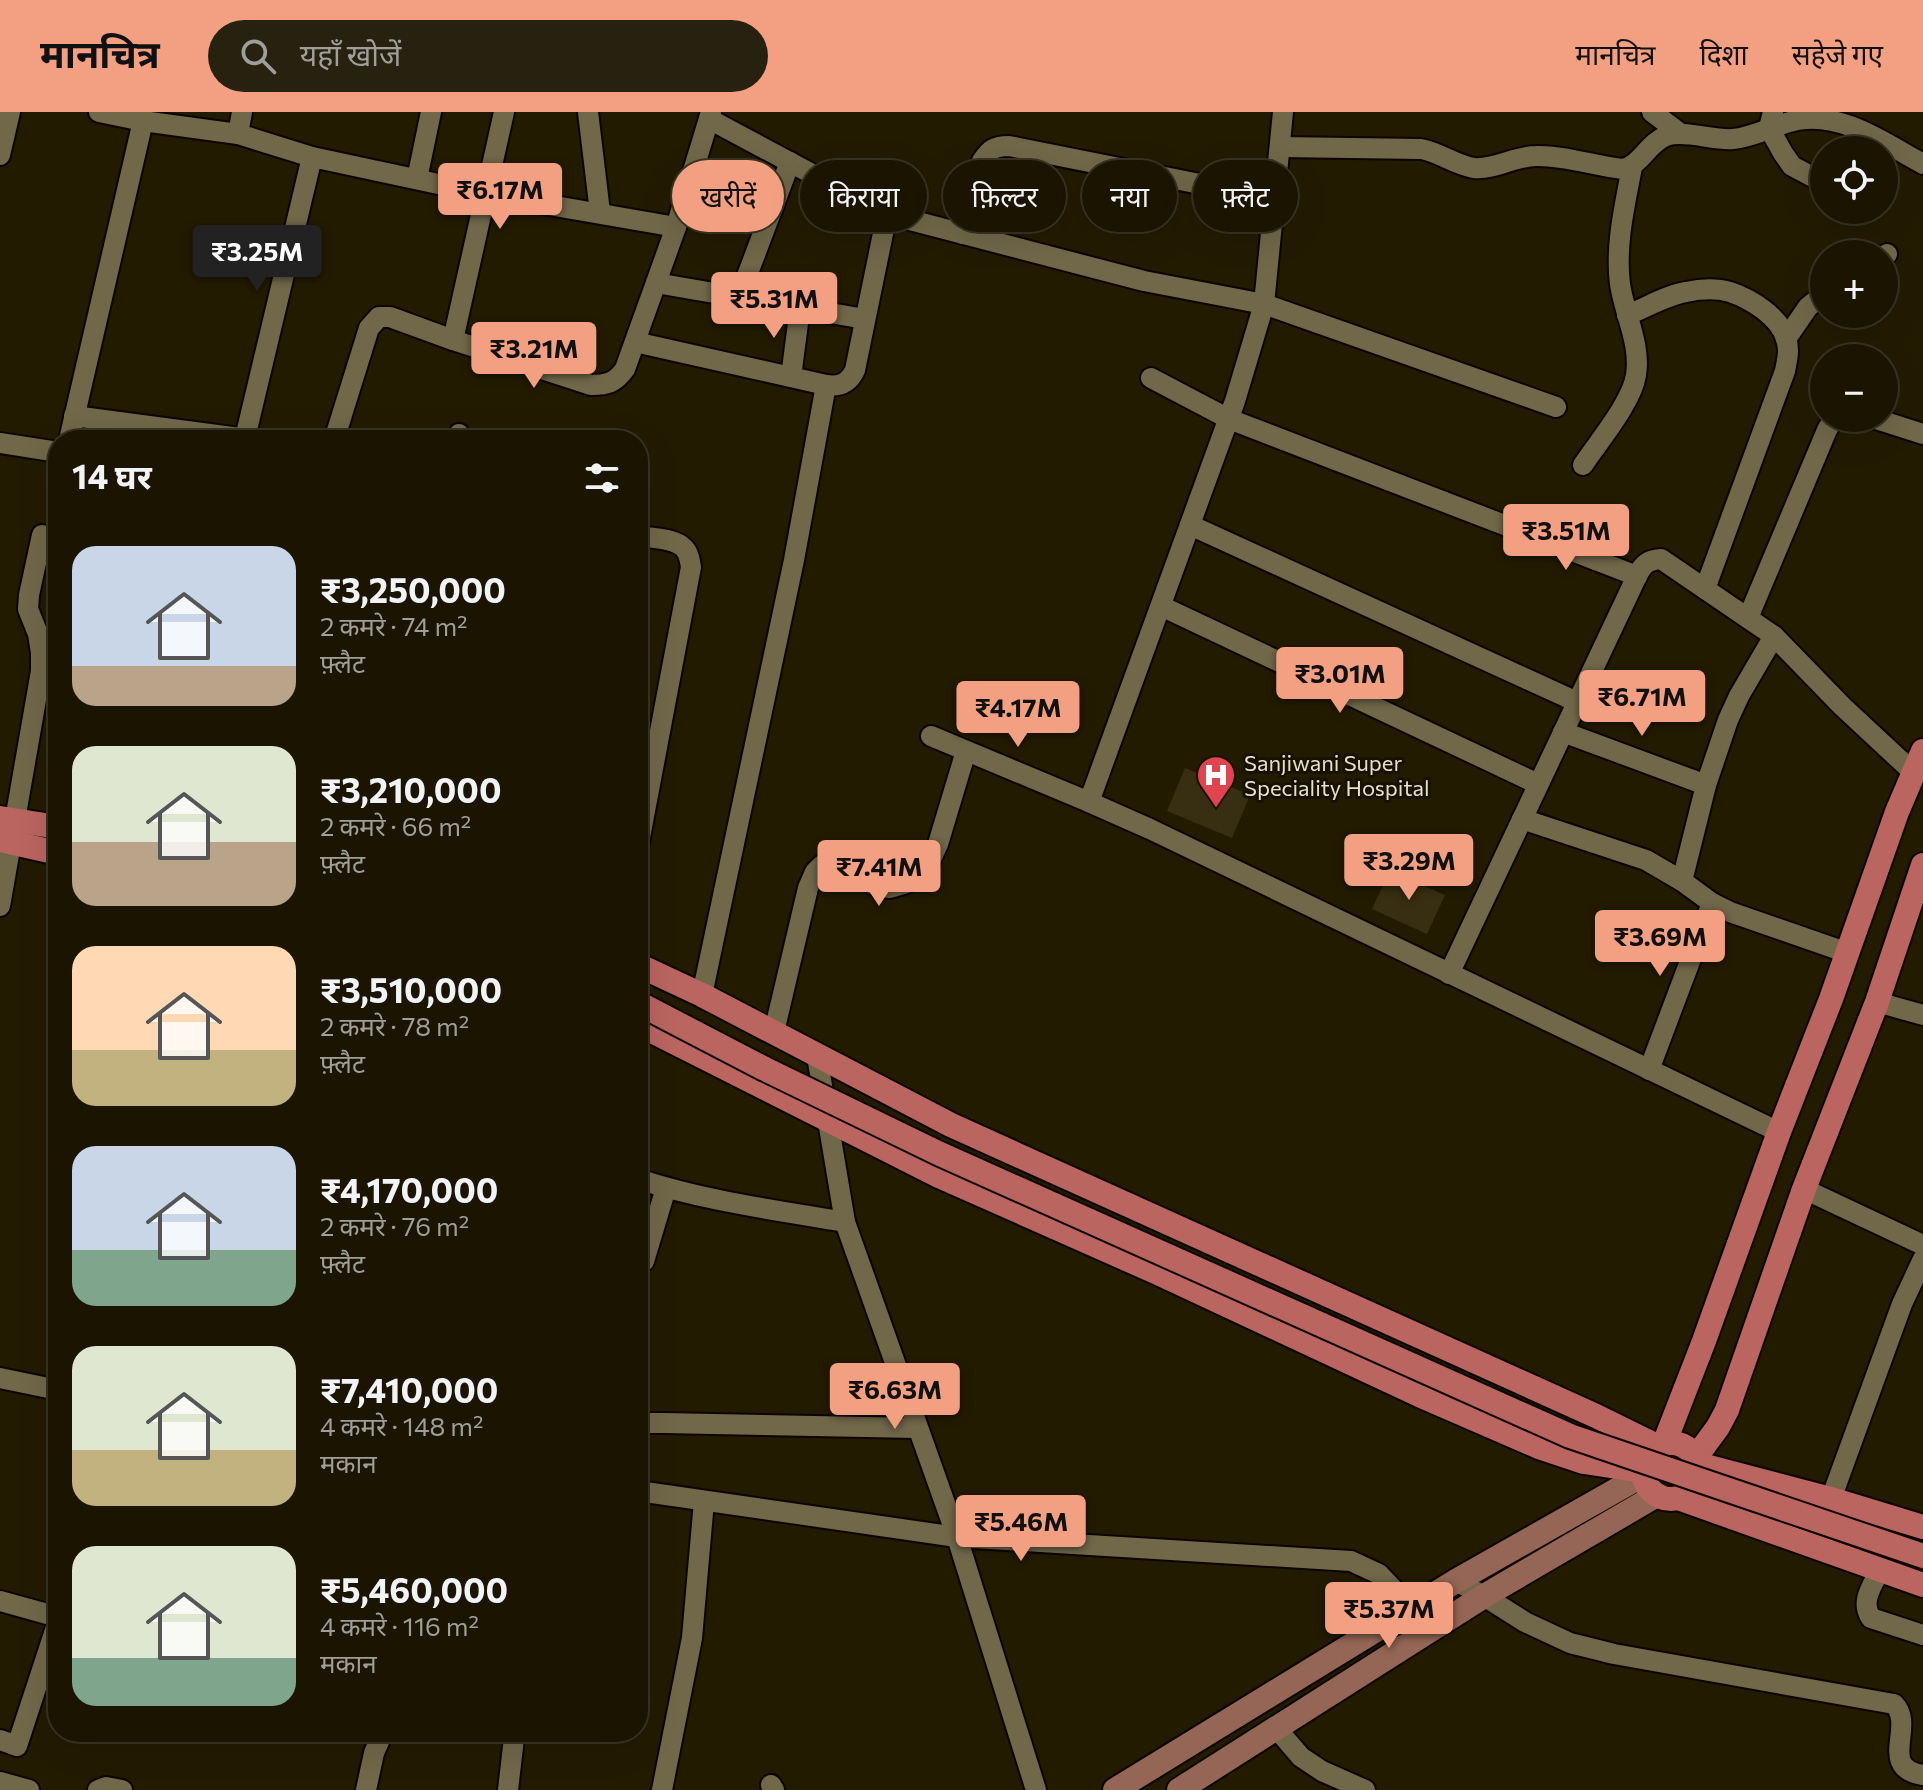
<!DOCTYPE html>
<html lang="hi">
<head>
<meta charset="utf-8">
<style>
  :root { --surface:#1a1400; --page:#27210f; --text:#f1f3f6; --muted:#9f9e99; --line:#383322; --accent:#f3a082 }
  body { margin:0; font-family:Commissioner,"Noto Sans Devanagari",sans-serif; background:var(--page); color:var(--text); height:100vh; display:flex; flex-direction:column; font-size:30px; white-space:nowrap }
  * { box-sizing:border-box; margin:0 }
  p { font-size:26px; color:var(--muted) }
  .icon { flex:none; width:44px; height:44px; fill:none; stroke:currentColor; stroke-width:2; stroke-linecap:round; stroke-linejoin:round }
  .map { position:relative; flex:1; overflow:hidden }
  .side { position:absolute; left:48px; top:318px; width:600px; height:1312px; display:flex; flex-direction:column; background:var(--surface); border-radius:32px; box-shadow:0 8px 32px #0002,0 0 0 2px var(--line) }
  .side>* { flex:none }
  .top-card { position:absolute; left:672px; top:48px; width:760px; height:72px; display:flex; gap:16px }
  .buttons { position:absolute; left:1810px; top:24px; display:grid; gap:16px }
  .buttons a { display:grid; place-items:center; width:88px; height:88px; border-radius:50%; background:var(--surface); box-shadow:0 8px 32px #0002,0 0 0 2px var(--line); font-size:40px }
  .price { position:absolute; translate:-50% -68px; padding:0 18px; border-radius:8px; background:var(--accent); color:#111; font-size:26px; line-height:52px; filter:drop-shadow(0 2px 4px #0008) }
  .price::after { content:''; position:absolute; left:50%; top:48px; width:24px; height:18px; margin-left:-12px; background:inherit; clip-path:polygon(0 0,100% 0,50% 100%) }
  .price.on { background:#222; color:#fff }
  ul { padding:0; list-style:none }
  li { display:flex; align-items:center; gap:24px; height:200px; padding:0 24px }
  li span { display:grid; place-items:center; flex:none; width:224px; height:160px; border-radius:24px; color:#555 }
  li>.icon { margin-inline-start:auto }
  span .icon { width:96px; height:96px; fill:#fffc; stroke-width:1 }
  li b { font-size:34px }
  h2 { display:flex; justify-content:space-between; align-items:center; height:96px; padding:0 24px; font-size:34px }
  .chip { padding:0 28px; border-radius:36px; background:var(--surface); box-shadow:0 8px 32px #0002,0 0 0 2px var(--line); font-size:28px; line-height:72px }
  .chip.on { background:var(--accent); color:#111 }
  header { display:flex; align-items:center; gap:48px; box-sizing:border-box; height:112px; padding:0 40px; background:var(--accent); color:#111 }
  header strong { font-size:38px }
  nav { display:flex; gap:44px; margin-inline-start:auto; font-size:28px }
  .search { width:560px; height:72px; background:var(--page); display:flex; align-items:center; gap:20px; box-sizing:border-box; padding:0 28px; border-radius:44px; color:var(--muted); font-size:30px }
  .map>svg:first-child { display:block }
</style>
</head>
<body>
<header>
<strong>मानचित्र</strong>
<div class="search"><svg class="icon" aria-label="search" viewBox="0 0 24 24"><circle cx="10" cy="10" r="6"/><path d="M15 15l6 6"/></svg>यहाँ खोजें</div>
<nav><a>मानचित्र</a><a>दिशा</a><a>सहेजे गए</a></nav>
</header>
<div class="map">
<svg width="1923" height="1678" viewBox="0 0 1923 1678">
  <rect width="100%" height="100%" fill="#231b00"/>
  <g fill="#382f12">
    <path d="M1185 656 1250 683 1232 726 1167 699Z"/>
    <path d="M1390 759 1445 783 1427 822 1372 797Z"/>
  </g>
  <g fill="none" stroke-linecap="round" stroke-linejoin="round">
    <defs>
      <g id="street">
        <path d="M99 0 143 9 238 22 312 45 485 82 676 115 711 0"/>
        <path d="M588 0 600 100"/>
        <path d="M1283 0 1264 192 1235 289 1089 690 1150 717 1779 1020"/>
        <path d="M1652 0 1681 22"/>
        <path d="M1773 0 1769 16 1783 41 1792 54 1824 71"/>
        <path d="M709 7 887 102 1144 169 1264 192 1556 295"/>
        <path d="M238 22 242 0"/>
        <path d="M1280 35 1421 37C1439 40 1455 53 1474 56 1495 58 1514 44 1536 44 1564 43 1594 54 1623 57 1641 53 1648 31 1666 24 1683 17 1714 29 1733 27 1755 25 1776 12 1798 8 1843 0 1886 32 1923 52"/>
        <path d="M0 43 10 0"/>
        <path d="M417 67 431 0"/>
        <path d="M963 122 982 49C990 37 995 34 1009 34L1275 87"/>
        <path d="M1884 144 1887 142"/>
        <path d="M656 171 865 207"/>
        <path d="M739 185 790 50"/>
        <path d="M1627 203C1646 196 1666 183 1686 180 1700 177 1716 176 1730 180 1751 187 1780 205 1786 227 1790 238 1787 248 1785 259L1705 477"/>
        <path d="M1786 227 1808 195 1824 182"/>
        <path d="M453 228 504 0"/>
        <path d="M635 230 826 273C840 275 849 271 855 258L887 102"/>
        <path d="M791 265 800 196"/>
        <path d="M1151 266 1229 307 1637 464 1449 862"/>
        <path d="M74 304 256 328"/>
        <path d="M1873 306 1923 322"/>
        <path d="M245 326 312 45"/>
        <path d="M69 328 143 9"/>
        <path d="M332 328 335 325 369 216 379 205H390L453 228 591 273C607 273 615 271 625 257L676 115"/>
        <path d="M457 328 459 322"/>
        <path d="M0 331 58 340"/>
        <path d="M1583 353C1599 329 1632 290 1636 263 1641 232 1624 201 1620 172 1615 133 1625 93 1632 55"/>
        <path d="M1190 413 1577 590"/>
        <path d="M638 424C651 426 674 426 684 436 689 441 690 449 691 455L638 736"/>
        <path d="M1637 464C1643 452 1648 448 1661 447L1774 524 1842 594 1914 661"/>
        <path d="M1161 494 1538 672"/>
        <path d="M1748 506 1827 318 1834 306"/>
        <path d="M1563 620 1706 673"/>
        <path d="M931 624 1089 690"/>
        <path d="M1522 707 1646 748 1682 769 1712 791 1730 800 1848 841"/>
        <path d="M1682 769 1706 673 1728 608 1739 584 1774 524"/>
        <path d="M0 794 41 559V541L38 522 28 497 29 483 42 423"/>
        <path d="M702 883 794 448 826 273"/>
        <path d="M1877 890 1923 903"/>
        <path d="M774 920 808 776 815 760 822 753H836L877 774 890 776 904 772 919 764 931 747 938 732 966 639"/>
        <path d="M817 944 845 1110 957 1425 1036 1678"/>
        <path d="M1649 958 1712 791"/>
        <path d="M638 1067C705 1089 775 1098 845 1110"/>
        <path d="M1804 1077 1923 1133"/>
        <path d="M638 1154 644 1149 666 1076"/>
        <path d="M0 1266 58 1278"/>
        <path d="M638 1314 643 1311H663L917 1316"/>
        <path d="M638 1379 957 1425 1351 1449 1379 1462 1411 1496"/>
        <path d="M1831 1387 1902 1192 1923 1147"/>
        <path d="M1880 1458C1872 1474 1860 1490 1871 1506L1923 1523"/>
        <path d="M1456 1469 1484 1484 1525 1510 1570 1531 1614 1542 1894 1592C1916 1614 1877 1656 1923 1663"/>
        <path d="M0 1489 58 1505"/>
        <path d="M1276 1616 1301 1645 1322 1659 1365 1678"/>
        <path d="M0 1628 17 1634 58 1509"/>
        <path d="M0 1670 29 1678"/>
        <path d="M771 1673 774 1678"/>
        <path d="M98 1678 106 1675 122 1678"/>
        <path d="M366 1678 374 1641 383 1620"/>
        <path d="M508 1678 514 1626"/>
        <path d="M662 1678 692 1526 704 1389"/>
      </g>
      <g id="secondary">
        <path d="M1115 1678 1456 1469 1643 1363"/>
        <path d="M1179 1678 1484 1484 1657 1383"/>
      </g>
      <g id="primary">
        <path d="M0 706 58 715"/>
        <path d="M0 728 58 741"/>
        <path d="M638 853 702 883 951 1013 1596 1304 1657 1334"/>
        <path d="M638 912 939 1064 1158 1161 1419 1283 1539 1335 1584 1350 1643 1359"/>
        <circle cx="1671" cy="1359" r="28"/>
        <path d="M1664 1332 1704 1229 1779 1020 1831 887 1897 700 1923 639"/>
        <path d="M1696 1345 1718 1315 1727 1298 1804 1077 1877 890 1923 753"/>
        <path d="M1698 1352 1831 1387 1923 1415"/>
        <path d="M1678 1386 1923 1473"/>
      </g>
    </defs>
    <use href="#street" stroke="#0c0500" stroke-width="24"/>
    <use href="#secondary" stroke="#0c0500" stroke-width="28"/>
    <use href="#primary" stroke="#0c0500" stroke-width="28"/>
    <use href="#street" stroke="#71684a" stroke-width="20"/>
    <use href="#secondary" stroke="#956655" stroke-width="24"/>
    <use href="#primary" stroke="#ba6560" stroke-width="24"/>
    <defs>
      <path id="primary-bridge" d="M638 891 765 957 938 1041 1570 1324 1923 1444"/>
    </defs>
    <use href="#primary-bridge" stroke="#0c0500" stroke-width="28" stroke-linecap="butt"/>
    <use href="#primary-bridge" stroke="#ba6560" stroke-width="24"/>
  </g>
  <defs>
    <symbol id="hospital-pin" viewBox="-11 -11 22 30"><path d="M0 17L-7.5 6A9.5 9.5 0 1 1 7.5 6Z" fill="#e0444e" stroke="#191100"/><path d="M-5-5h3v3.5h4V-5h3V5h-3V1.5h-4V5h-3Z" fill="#fff"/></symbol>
  </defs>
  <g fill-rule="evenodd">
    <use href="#hospital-pin" x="1194" y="641" width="44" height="60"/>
  </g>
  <g text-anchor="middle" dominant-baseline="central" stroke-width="6" stroke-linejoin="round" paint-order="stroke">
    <g font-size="22" fill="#e4dfce" stroke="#191100" text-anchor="start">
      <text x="1244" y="650">Sanjiwani Super<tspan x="1244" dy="25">Speciality Hospital</tspan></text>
    </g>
  </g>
</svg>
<div class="buttons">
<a><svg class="icon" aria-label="locate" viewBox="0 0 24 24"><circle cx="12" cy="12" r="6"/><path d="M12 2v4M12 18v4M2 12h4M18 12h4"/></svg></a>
<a>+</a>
<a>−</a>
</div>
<b class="price" style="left:500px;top:119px">₹6.17M</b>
<b class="price on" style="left:257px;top:181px">₹3.25M</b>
<b class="price" style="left:774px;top:228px">₹5.31M</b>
<b class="price" style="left:534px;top:278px">₹3.21M</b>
<b class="price" style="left:1566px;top:460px">₹3.51M</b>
<b class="price" style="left:1340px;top:603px">₹3.01M</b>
<b class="price" style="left:1642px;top:626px">₹6.71M</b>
<b class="price" style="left:1018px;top:637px">₹4.17M</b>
<b class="price" style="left:1409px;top:790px">₹3.29M</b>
<b class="price" style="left:879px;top:796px">₹7.41M</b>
<b class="price" style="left:1660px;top:866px">₹3.69M</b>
<b class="price" style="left:895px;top:1319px">₹6.63M</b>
<b class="price" style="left:1021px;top:1451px">₹5.46M</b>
<b class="price" style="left:1389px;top:1538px">₹5.37M</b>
<div class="top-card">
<a class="chip on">खरीदें</a>
<a class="chip">किराया</a>
<a class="chip">फ़िल्टर</a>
<a class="chip">नया</a>
<a class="chip">फ़्लैट</a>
</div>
<section class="side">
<h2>14 घर<svg class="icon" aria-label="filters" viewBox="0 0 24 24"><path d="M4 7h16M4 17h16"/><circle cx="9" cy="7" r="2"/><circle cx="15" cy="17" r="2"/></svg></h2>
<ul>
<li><span style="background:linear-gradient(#c9d6e8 75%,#b9a48a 0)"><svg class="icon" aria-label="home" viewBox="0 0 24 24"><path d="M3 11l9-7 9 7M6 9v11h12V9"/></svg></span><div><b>₹3,250,000</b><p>2 कमरे · 74 m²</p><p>फ़्लैट</p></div></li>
<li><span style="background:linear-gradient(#dfe7d0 60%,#b9a48a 0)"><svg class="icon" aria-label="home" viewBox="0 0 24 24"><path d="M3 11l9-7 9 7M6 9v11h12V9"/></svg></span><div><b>₹3,210,000</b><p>2 कमरे · 66 m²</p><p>फ़्लैट</p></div></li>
<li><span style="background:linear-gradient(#ffd9b3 65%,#c2b280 0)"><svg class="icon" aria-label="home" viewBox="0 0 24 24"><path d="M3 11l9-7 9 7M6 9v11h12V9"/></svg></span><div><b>₹3,510,000</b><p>2 कमरे · 78 m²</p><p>फ़्लैट</p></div></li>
<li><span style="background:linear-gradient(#c9d6e8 65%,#7fa58c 0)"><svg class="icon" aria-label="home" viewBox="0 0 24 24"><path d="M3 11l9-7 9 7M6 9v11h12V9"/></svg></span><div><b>₹4,170,000</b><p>2 कमरे · 76 m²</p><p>फ़्लैट</p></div></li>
<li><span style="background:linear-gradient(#dfe7d0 65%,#c2b280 0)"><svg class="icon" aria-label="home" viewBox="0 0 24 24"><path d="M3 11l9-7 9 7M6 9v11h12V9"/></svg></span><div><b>₹7,410,000</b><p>4 कमरे · 148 m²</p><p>मकान</p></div></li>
<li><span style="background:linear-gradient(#dfe7d0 70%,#7fa58c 0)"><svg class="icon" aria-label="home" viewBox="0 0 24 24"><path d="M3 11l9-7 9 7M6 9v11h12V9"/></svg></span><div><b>₹5,460,000</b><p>4 कमरे · 116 m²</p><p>मकान</p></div></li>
</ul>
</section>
</div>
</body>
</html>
